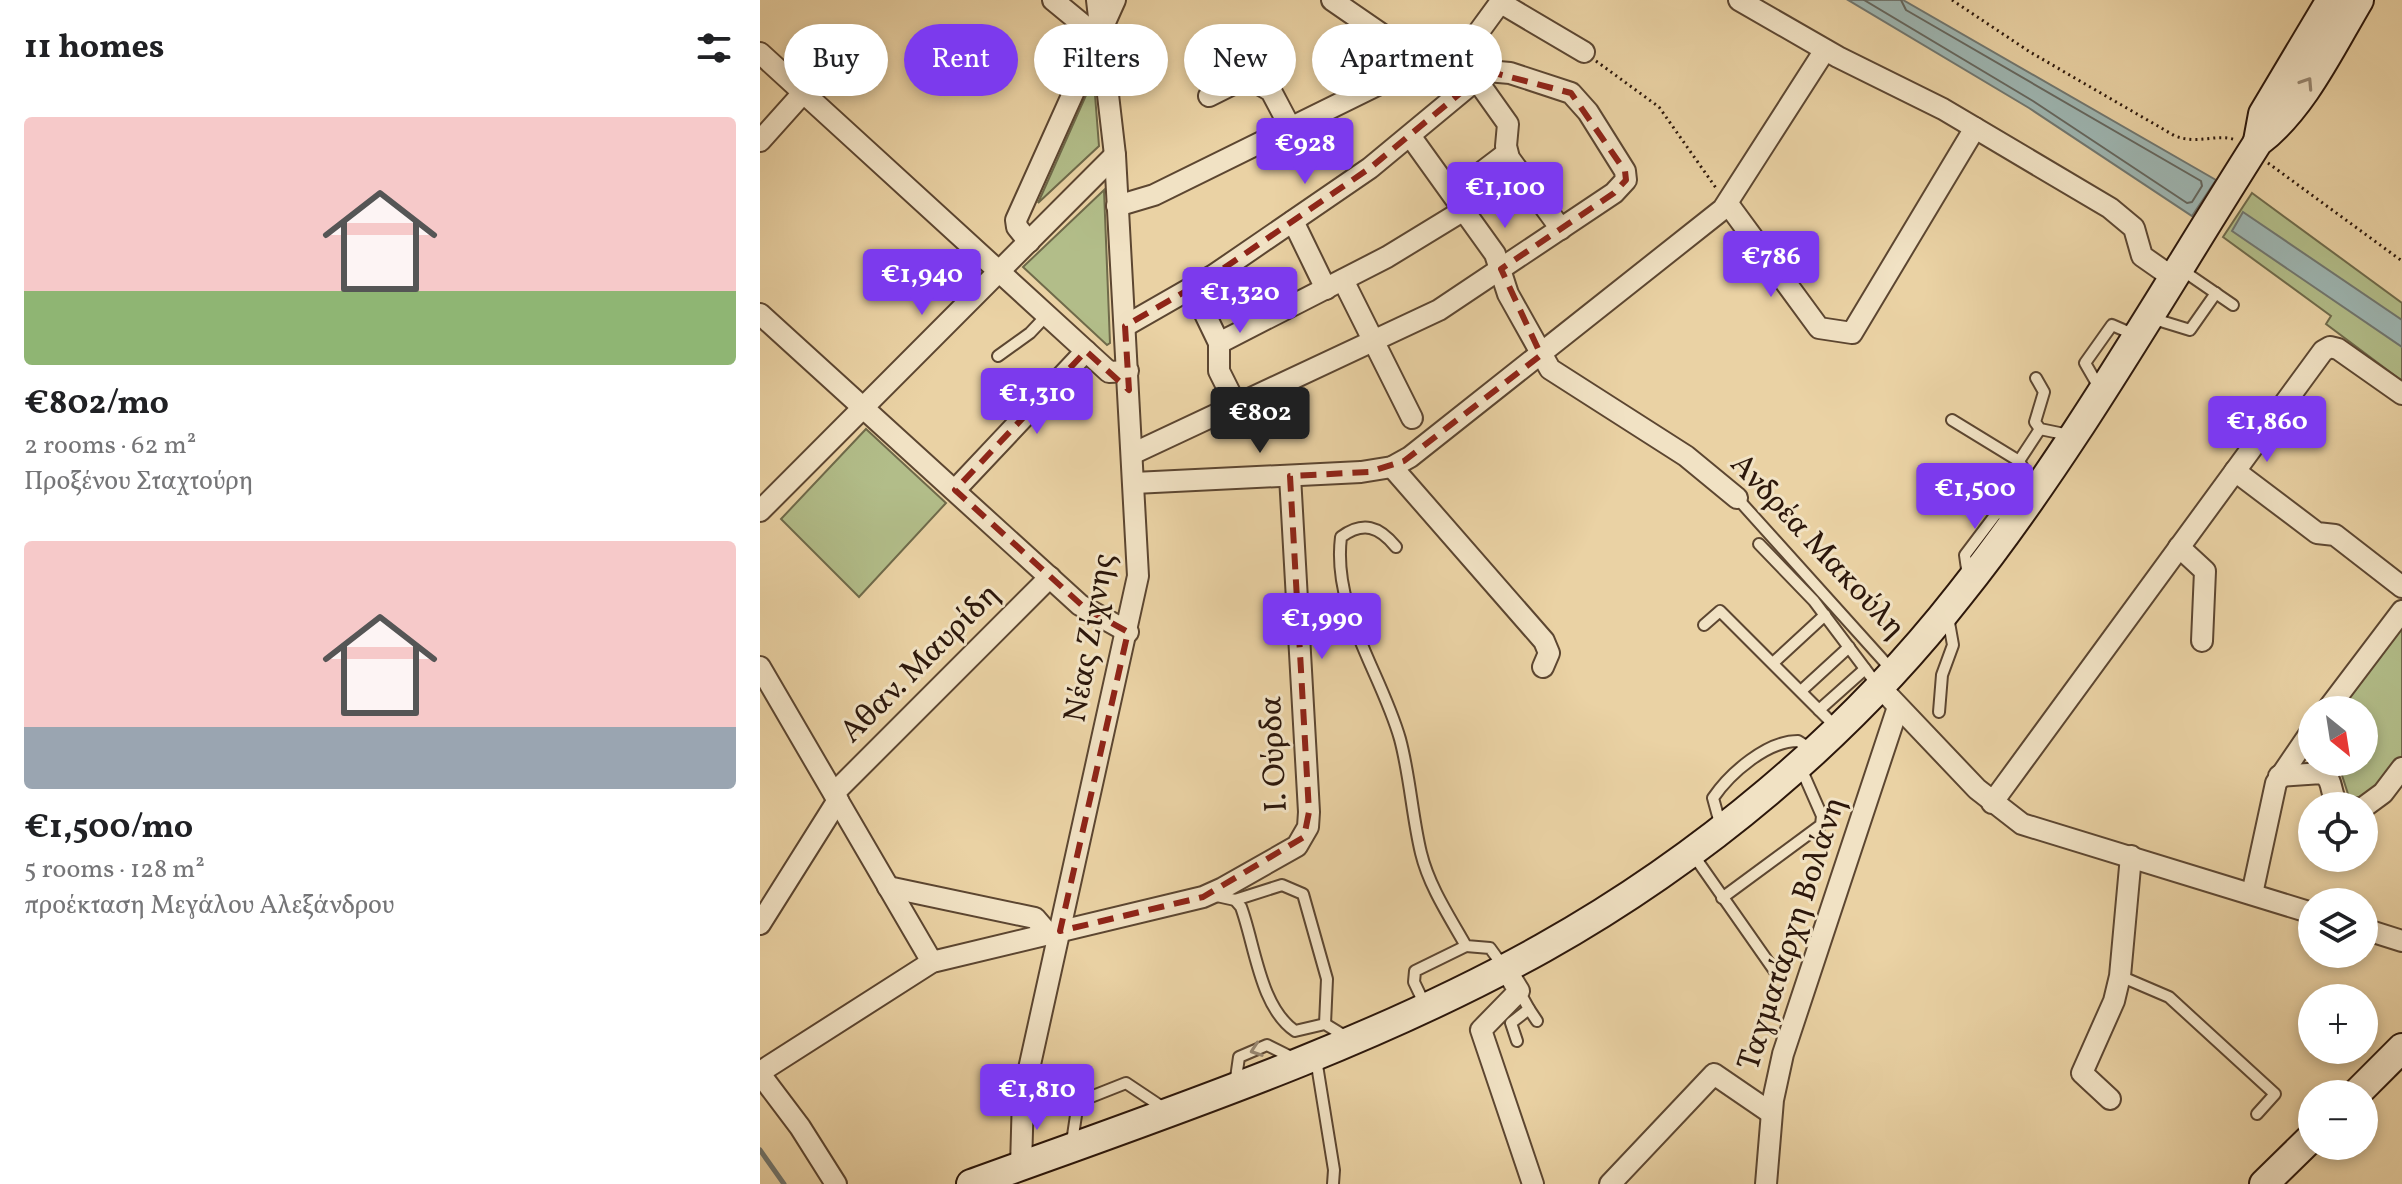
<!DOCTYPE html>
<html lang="en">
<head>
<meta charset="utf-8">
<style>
  :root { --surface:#fff; --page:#f2f2f2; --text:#202124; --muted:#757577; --accent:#7c3aed }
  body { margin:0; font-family:Vollkorn,serif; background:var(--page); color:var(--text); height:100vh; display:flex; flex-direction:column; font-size:30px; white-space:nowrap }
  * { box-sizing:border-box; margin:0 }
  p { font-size:26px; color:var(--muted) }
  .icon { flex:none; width:44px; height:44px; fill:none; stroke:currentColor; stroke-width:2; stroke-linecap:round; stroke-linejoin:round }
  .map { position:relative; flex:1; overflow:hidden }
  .panel { display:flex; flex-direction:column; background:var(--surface); width:760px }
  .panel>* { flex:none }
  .guide { position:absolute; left:24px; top:24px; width:760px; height:72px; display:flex; gap:16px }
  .needle { width:52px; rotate:150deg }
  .buttons { position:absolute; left:1538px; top:696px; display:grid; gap:16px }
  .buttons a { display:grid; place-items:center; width:80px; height:80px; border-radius:50%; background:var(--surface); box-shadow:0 4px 12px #0003; font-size:40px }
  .price { position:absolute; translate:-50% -68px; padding:0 18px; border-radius:8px; background:var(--accent); color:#fff; font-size:26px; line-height:52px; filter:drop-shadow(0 2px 4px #0008) }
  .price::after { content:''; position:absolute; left:50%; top:48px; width:24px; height:18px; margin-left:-12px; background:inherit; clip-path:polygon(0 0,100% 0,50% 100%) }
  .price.current { background:#222; color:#fff }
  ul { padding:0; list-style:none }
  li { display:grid; align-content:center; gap:16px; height:424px; padding:0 24px }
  li span { display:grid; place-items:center; height:248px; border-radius:8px; color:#555 }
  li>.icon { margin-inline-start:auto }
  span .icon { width:144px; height:144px; fill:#fffc; stroke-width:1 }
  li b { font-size:34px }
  h2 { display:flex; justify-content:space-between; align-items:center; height:96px; padding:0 24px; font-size:34px }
  .tag { padding:0 28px; border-radius:36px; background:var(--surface); box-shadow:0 4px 12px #0003; font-size:28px; line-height:72px }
  .tag.current { background:var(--accent); color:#fff }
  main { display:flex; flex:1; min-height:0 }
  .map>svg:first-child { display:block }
</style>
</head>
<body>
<main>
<section class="panel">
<h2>11 homes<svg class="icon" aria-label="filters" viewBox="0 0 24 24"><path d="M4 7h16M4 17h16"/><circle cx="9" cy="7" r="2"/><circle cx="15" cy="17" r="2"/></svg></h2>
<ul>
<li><span style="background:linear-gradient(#f6c9c9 70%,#8fb573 0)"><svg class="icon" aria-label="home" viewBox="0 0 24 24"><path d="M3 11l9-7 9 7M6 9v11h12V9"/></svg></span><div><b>€802/mo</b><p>2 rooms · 62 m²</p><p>Προξένου Σταχτούρη</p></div></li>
<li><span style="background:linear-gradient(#f6c9c9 75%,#9aa5b1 0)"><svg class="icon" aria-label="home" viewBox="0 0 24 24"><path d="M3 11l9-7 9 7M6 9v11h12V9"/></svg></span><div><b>€1,500/mo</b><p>5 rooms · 128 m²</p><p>προέκταση Μεγάλου Αλεξάνδρου</p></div></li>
</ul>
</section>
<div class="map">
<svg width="1642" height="1184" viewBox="0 0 1642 1184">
  <rect width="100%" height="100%" fill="#ead2a4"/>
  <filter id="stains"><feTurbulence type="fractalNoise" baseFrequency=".0025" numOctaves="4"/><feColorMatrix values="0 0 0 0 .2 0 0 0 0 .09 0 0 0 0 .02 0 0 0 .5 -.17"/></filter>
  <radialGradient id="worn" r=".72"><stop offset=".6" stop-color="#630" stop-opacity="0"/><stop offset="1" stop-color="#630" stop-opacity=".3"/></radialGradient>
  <g fill="#b2bd89" stroke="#6f6a4a" stroke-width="2">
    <path d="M334 82 339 146 278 203 331 84Z"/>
    <path d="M344 190 350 343 347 345 263 267Z"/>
    <path d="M1492 193 1642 303V381L1566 324 1571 316 1463 237Z"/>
    <path d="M106 429 186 503 99 597 21 519Z"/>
    <path d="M1642 628V759L1604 797H1589L1579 766 1570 762H1604V710H1580Z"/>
  </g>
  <g fill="#9db5b1" stroke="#70766f" stroke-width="2">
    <path d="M1088 0H1143L1456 180 1432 216 1269 108Z"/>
    <path d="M1483 212 1642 320V347L1472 231Z"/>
  </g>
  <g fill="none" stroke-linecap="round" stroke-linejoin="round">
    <path stroke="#64665e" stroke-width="2" d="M1104 0 1273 101 1427 203 1432 202 1442 186 1441 181 1146 10 1141 0"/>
    <path stroke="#70766f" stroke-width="5" d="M0 1150 24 1184"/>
    <defs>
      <g id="lane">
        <path d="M1422 270 1473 305"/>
        <path d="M1391 318 1430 330 1456 293"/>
        <path d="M238 356 270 333 287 315"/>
        <path d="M1276 378 1284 392 1275 422 1280 429 1309 435"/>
        <path d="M1340 389 1325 363 1352 325 1375 335"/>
        <path d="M1192 420 1259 461 1280 429"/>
        <path d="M1259 461 1274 487"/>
        <path d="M977 498 1131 669"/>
        <path d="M999 544 1054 601 1118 686"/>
        <path d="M636 547C619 526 603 521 581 537 572 610 621 672 640 739 650 776 652 816 661 853 669 886 689 916 706 946L730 948 743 966"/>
        <path d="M1207 569 1205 555 1236 514 1246 512"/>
        <path d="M944 625 960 611 1076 727"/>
        <path d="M1013 663 1065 615"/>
        <path d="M1041 691 1089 647"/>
        <path d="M1059 710 1105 669"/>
        <path d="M1179 712 1182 675 1193 645 1188 617"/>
        <path d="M961 827 953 798C970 773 1007 741 1038 741L1051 749"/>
        <path d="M932 853 1016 973"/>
        <path d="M457 896 475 900 481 907C495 945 500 1007 535 1031L565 1024 588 1038"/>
        <path d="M962 898 1061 825 1062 816 1040 766"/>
        <path d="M475 900 522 885 543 894 567 979 565 1024"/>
        <path d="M1360 976 1409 997 1515 1094 1497 1114"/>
        <path d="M665 1005 654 982 655 971 706 946"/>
        <path d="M769 1009 777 1021"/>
        <path d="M757 1041 751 1023 769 1009 759 991"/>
        <path d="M556 1059 574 1170 573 1184"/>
        <path d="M475 1085 479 1057 507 1045 533 1058"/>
        <path d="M312 1142 318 1102 366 1083 405 1109"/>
      </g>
      <g id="street">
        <path d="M293 0 327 28H342"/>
        <path d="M572 0 630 40 650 68"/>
        <path d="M979 0 1078 57 1183 109 1350 208 1374 228 1382 256 1412 277"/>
        <path d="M741 3 824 52"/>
        <path d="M0 53 349 372 368 371"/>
        <path d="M716 79 748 124 746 146 749 158 801 229"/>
        <path d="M449 96 487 77 511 91 530 127"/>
        <path d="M651 137 735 254 748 294 790 369 926 456 977 498"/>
        <path d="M0 141 43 93"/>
        <path d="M693 194 747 153"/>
        <path d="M968 204 1059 328 1092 333 1215 128"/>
        <path d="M357 206 394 195 715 37 742 0"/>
        <path d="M533 221 566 289"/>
        <path d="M269 242 257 227 256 220 355 0"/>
        <path d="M583 280 652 418"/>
        <path d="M432 287 459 343V371L476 405"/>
        <path d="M0 314 320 605 368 632"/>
        <path d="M365 326 454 275 610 168 727 71 750 73 811 93 828 112 865 171 866 180 854 193 679 310 372 454"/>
        <path d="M459 343 627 257 704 210"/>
        <path d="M632 467 784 641 789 653 783 667"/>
        <path d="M1475 471 1557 533 1575 535 1642 587"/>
        <path d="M374 483 601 472 632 467 650 457 963 209 1065 50"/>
        <path d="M195 490 326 351"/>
        <path d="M0 511 355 155"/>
        <path d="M1419 547 1445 571 1442 641"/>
        <path d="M0 667 172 962"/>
        <path d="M1119 686 1217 789 1262 824 1552 913"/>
        <path d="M1567 710 1642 611"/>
        <path d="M1519 776 1562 773C1576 781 1568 798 1581 806"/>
        <path d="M74 793 290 577"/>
        <path d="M1232 803 1563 351 1570 347 1578 349 1642 394"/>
        <path d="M1604 807 1623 793 1642 768"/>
        <path d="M128 887 275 918 287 932"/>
        <path d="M1492 894 1516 783 1552 730"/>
        <path d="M0 924 78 800"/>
        <path d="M1604 929 1642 941"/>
        <path d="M745 968 759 991 721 1030 773 1184"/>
        <path d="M0 1072 172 962 443 897 463 888 537 846 548 827 549 812 530 476"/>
        <path d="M0 1074 40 1127 76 1184"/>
        <path d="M1350 1099 1322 1073 1354 1001 1360 976 1371 856"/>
        <path d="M261 1166 263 1096 378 576 355 155 337 0"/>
        <path d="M850 1184 954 1074 1011 1113"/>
        <path d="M1006 1184 1013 1100 1023 1054 1138 707"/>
      </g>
      <g id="secondary">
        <path d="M1498 141 1503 114 1571 0"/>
        <path d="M1596 1094 1642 1048"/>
        <path d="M211 1184C401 1115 606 1047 783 948 940 860 1089 736 1200 594 1310 456 1403 291 1498 142 1542 109 1571 47 1599 0"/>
        <path d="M1504 1184 1552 1137"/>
      </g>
    </defs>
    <use href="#lane" stroke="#5c4631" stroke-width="14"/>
    <use href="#street" stroke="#5c4631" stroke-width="24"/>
    <use href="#secondary" stroke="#2c170b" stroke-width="32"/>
    <g stroke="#2c170b" stroke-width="3" stroke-dasharray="2 4" stroke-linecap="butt">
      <path d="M1192 0 1270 52 1415 136C1439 145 1456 133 1476 140"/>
      <path d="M836 61 899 107 956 188"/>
      <path d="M1508 163 1642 261"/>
    </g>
    <use href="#lane" stroke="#f1e2c4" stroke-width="10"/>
    <use href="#street" stroke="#f1e2c4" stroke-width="20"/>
    <use href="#secondary" stroke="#f1e2c4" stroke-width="28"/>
  </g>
  <defs><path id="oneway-chevron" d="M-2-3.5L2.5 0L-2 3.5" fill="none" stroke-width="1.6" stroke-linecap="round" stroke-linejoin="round" transform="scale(2)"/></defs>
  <g stroke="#988771">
    <use href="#oneway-chevron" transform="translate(1547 83) rotate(-57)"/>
    <use href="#oneway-chevron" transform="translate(496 1050) rotate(161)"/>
  </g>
  <path fill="none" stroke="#8f2418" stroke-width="6" stroke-dasharray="16 10" stroke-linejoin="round" d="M727 71 811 93 865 171 866 180 854 193 741 269 781 355 644 461 609 472 530 476 549 812 544 837 443 897 300 931 368 632 326 609 195 490 326 351 369 390 365 326 454 275 610 168Z"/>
  <g text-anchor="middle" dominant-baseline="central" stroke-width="6" stroke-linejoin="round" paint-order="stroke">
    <g font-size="32" fill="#2c170b" stroke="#f1e2c4">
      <text transform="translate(1057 547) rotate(47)">Ανδρέα Μακούλη</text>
      <text transform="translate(331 638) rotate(-80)">Νέας Ζίχνης</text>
      <text transform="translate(161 664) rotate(-45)">Αθαν. Μαυρίδη</text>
      <text transform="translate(515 754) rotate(-93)">Ι. Ούρδα</text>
      <text transform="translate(1033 934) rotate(-72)">Ταγματάρχη Βολάνη</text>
    </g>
  </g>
  <rect width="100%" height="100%" filter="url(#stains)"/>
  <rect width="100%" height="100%" fill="url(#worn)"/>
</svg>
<div class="buttons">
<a><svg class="needle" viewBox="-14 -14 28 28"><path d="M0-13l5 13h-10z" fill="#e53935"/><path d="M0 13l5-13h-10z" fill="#757577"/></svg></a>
<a><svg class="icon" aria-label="locate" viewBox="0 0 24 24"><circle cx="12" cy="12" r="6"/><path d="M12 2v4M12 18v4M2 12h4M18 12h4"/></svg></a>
<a><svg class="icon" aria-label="layers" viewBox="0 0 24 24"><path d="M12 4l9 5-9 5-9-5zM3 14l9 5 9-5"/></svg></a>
<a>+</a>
<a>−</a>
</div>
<b class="price" style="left:545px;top:186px">€928</b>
<b class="price" style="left:745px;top:230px">€1,100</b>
<b class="price" style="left:1011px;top:299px">€786</b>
<b class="price" style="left:162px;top:317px">€1,940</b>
<b class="price" style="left:480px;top:335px">€1,320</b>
<b class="price" style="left:277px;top:436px">€1,310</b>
<b class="price current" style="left:500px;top:455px">€802</b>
<b class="price" style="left:1507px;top:464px">€1,860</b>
<b class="price" style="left:1215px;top:531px">€1,500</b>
<b class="price" style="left:562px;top:661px">€1,990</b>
<b class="price" style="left:277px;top:1132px">€1,810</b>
<div class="guide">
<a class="tag">Buy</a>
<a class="tag current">Rent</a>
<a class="tag">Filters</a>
<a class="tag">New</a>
<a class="tag">Apartment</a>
</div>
</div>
</main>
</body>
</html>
